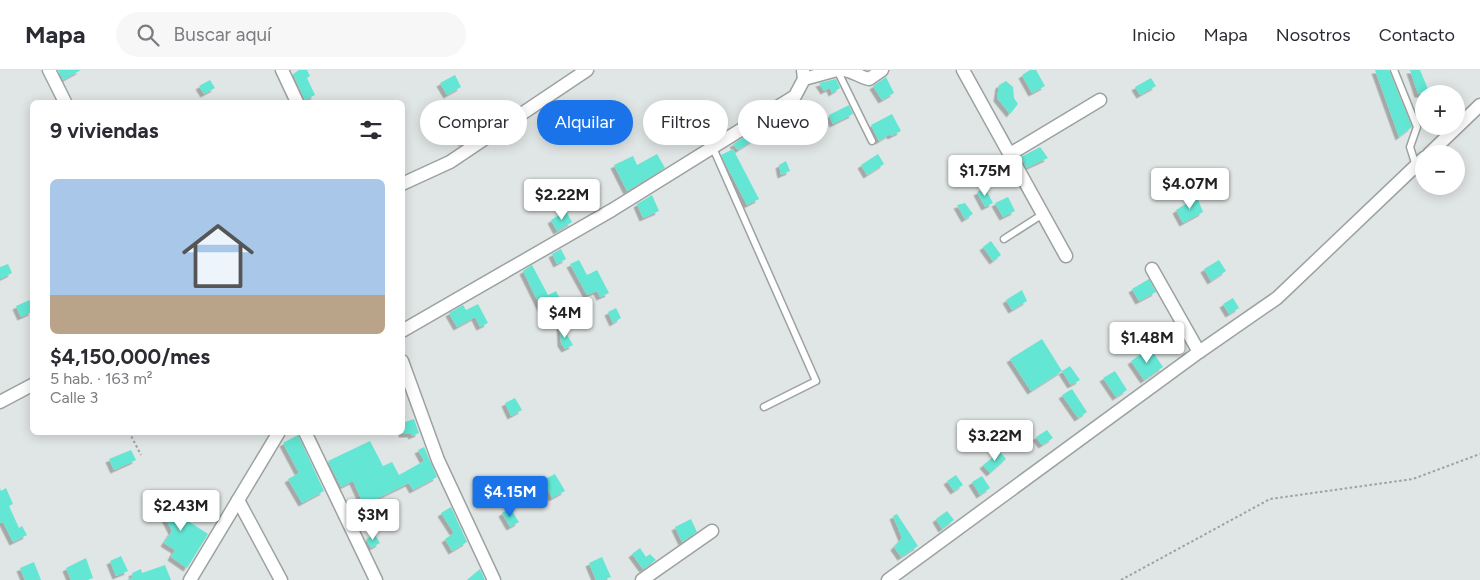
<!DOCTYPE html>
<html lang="es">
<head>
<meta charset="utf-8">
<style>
  :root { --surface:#fff; --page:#f7f7f7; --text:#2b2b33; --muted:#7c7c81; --line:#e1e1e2; --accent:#1a73e8 }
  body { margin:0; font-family:Figtree,sans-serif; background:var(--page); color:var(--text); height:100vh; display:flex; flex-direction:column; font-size:19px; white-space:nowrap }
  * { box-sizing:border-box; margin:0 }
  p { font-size:16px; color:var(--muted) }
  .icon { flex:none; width:28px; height:28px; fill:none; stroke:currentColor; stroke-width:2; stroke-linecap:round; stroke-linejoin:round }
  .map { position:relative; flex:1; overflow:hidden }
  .side { position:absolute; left:30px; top:30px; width:375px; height:335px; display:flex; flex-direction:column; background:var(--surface); border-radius:8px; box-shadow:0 2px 12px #0003 }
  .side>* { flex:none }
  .top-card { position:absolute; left:420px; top:30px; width:475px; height:45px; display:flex; gap:10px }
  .tools { position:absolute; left:1415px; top:15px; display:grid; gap:10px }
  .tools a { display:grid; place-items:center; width:50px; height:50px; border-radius:50%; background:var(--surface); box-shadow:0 2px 12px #0003; font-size:25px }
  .price { position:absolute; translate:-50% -42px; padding:0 11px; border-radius:5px; background:#fff; color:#222; font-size:16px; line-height:32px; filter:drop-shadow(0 1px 2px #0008) }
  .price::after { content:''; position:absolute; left:50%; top:30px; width:15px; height:11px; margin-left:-8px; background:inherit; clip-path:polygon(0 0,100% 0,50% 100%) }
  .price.on { background:var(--accent); color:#fff }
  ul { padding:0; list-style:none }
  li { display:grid; align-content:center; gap:10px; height:265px; padding:0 20px }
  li+li { border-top:1px solid var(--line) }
  li span { display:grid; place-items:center; height:155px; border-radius:8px; color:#555 }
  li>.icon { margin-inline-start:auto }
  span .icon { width:90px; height:90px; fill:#fffc; stroke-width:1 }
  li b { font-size:21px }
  h2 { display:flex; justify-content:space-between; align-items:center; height:60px; padding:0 20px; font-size:21px }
  .pill { padding:0 18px; border-radius:22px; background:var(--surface); box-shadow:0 2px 12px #0003; font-size:18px; line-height:45px }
  .pill.on { background:var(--accent); color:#fff }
  header { display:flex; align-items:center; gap:30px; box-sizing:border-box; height:70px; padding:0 25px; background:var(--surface); border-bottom:1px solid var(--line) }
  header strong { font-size:24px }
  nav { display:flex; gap:28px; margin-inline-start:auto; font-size:18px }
  .search { width:350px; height:45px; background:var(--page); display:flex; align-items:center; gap:12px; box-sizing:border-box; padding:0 18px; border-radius:28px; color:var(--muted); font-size:19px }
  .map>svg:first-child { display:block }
</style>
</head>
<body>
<header>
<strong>Mapa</strong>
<div class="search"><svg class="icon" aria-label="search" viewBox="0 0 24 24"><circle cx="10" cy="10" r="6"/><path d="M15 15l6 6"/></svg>Buscar aquí</div>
<nav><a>Inicio</a><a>Mapa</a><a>Nosotros</a><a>Contacto</a></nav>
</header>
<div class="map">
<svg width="1480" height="510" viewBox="0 0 1480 510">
  <defs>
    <filter id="shadow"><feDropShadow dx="-3.5" dy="3.5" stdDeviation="0" flood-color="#0004"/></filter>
  </defs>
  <rect width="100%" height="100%" fill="#e0e6e5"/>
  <g fill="#63e6d3" filter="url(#shadow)">
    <path d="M58 0H81L63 10Z"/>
    <path d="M299 0H307L310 6 307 8 315 25 305 30 293 4Z"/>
    <path d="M1030 0H1036L1045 16 1032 23 1022 5Z"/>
    <path d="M1375 0H1389L1412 57 1399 67Z"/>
    <path d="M1410 0H1420L1430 24H1418Z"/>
    <path d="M455 5 461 17 447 25 440 13Z"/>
    <path d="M886 7 894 23 882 30 873 16Z"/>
    <path d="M1151 8 1156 16 1140 25 1135 17Z"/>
    <path d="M836 9 840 18 832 23 830 18 824 21 819 13Z"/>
    <path d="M210 10 215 18 204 24 199 16Z"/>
    <path d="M1006 11 1013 17 1014 28 1018 34 1010 44 997 28 999 15Z"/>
    <path d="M849 35 853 44 833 54 829 45Z"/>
    <path d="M492 36 499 49 474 64 475 65 463 73 457 68 480 45 479 43Z"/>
    <path d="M892 44 901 61 891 66 890 64 879 71 871 55Z"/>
    <path d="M751 63 755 69 738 80 733 74Z"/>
    <path d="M1040 77 1048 88 1026 98 1021 87Z"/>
    <path d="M733 79 759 129 747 135 721 85Z"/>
    <path d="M657 84 665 98 627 121 614 95 633 86 637 95Z"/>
    <path d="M878 84 884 94 867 105 861 95Z"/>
    <path d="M786 91 790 101 781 105 779 95Z"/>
    <path d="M985 118 993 133 985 137 977 122Z"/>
    <path d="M652 125 659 141 643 148 637 134Z"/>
    <path d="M1008 127 1015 141 1003 147 995 133Z"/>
    <path d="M1197 127 1203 142 1183 153 1176 140Z"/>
    <path d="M965 133 973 144 965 149 957 135Z"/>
    <path d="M566 141 572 152 557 161 551 150Z"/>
    <path d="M991 171 1001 185 993 191 983 177Z"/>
    <path d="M561 179 566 189 557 194 552 184Z"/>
    <path d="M579 190 587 205 597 200 609 223 600 227 597 221 587 225 570 194Z"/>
    <path d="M1219 190 1226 201 1211 211 1204 199Z"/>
    <path d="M8 194 12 203 0 209V197Z"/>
    <path d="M532 195 548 225 556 221 570 249 561 254 556 243 546 248 523 201Z"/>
    <path d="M1149 209 1156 222 1139 231 1132 219Z"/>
    <path d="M1022 220 1027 231 1012 240 1006 230Z"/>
    <path d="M1233 228 1239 238 1229 244 1223 234Z"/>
    <path d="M32 229V242L21 247 16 236Z"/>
    <path d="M478 234 488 253 480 257 475 247 457 257 449 243 463 235 466 240Z"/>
    <path d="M616 238 621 248 613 253 608 242Z"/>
    <path d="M1173 252 1177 259 1168 264 1163 256Z"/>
    <path d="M560 253 573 275 565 279 561 273Z"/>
    <path d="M1042 269 1062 301 1031 321 1010 289Z"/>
    <path d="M1150 278 1163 297 1144 310 1131 291Z"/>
    <path d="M1070 296 1080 310 1071 315 1062 301Z"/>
    <path d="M1115 301 1127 320 1116 327 1103 308Z"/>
    <path d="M1072 319 1087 342 1078 348 1062 325Z"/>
    <path d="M515 328 522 340 511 346 505 333Z"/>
    <path d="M414 349 419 363 412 366 411 364H402V353Z"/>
    <path d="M1047 360 1053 368 1042 375 1036 367Z"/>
    <path d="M298 365 324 421 302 433 288 409 299 403 283 373Z"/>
    <path d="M370 371 383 396 392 392 399 405 424 391 418 380 424 377 437 407 413 420 409 413 364 435 353 411 341 417 328 391Z"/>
    <path d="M131 380 136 390 114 400 109 389Z"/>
    <path d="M1000 382 1006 389 990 403 983 395Z"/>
    <path d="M555 404 565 421 552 428 543 410Z"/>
    <path d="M956 405 963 415 954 421 947 411Z"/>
    <path d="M982 406 990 418 980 425 972 412Z"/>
    <path d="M0 418 1 421 6 418 13 434 9 436 19 458 22 456 27 465 13 472 3 452 0 453Z"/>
    <path d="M174 423 188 451 208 464 187 498 171 487 175 480 164 473 172 461 157 432Z"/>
    <path d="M451 437 467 472 452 481 445 469 454 463 441 443Z"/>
    <path d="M510 438 519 452 510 457 502 443Z"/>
    <path d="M947 441 954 450 942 459 936 449Z"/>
    <path d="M897 444 918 476 901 487 894 477 902 468 893 446Z"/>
    <path d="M691 449 697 462 682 472 675 457Z"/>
    <path d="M375 465 380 473 371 478 366 469Z"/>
    <path d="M640 478 646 487 650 484 656 490 643 499 632 484Z"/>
    <path d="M121 486 128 501 116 506 110 491Z"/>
    <path d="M602 487 611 507 603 510H596L589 493Z"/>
    <path d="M86 488 93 508 87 510H71L66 498Z"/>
    <path d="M34 492 41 510H25L20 498Z"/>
    <path d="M165 495 171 510H127L133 507 132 503 141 499 142 503Z"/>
    <path d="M480 499 485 510H467Z"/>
  </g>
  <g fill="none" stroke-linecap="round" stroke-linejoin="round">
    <defs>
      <g id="lane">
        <path d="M837 0 872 71"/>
        <path d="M1394 0 1417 57 1410 77 1416 96"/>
        <path d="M713 78 816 311 764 337"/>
        <path d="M1004 169 1043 144"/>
      </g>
      <g id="street">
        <path d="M49 0 65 32"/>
        <path d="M282 0 297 32"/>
        <path d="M842 0C852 0 859 7 869 9L882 0"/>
        <path d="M963 0 1066 186"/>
        <path d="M804 9 837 0"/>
        <path d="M1010 84 1100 30"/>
        <path d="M1429 84 1480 35"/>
        <path d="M402 114 450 92 587 0"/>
        <path d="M1152 199 1199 282"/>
        <path d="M402 261 612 140 795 26 804 9 803 0"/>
        <path d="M402 291 438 390 494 510"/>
        <path d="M0 332 32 315"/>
        <path d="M305 362 376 510"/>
        <path d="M238 430 281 510"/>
        <path d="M190 510 279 362"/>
        <path d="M642 510 712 461"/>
        <path d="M888 510 1199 282 1277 228 1424 88"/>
      </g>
    </defs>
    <use href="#lane" stroke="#9ba2a0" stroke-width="9"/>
    <use href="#street" stroke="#9ba2a0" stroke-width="15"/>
    <g stroke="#9da1a0" stroke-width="2" stroke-dasharray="2.5 2.5" stroke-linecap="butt">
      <path d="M129 362 141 385"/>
      <path d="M1121 510 1270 429 1413 409 1480 384"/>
    </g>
    <use href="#lane" stroke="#fff" stroke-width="6"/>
    <use href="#street" stroke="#fff" stroke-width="12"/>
  </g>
</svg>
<div class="tools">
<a>+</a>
<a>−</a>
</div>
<b class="price" style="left:985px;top:127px">$1.75M</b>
<b class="price" style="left:1190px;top:140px">$4.07M</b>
<b class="price" style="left:562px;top:151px">$2.22M</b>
<b class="price" style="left:565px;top:269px">$4M</b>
<b class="price" style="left:1147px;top:294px">$1.48M</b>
<b class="price" style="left:995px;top:392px">$3.22M</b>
<b class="price on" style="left:510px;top:448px">$4.15M</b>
<b class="price" style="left:181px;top:462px">$2.43M</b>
<b class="price" style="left:373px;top:471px">$3M</b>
<div class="top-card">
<a class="pill">Comprar</a>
<a class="pill on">Alquilar</a>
<a class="pill">Filtros</a>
<a class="pill">Nuevo</a>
</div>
<section class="side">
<h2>9 viviendas<svg class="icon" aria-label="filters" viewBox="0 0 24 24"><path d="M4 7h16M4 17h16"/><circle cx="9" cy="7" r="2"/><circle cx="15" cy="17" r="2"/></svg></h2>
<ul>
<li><span style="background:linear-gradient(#a9c7e8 75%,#b9a48a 0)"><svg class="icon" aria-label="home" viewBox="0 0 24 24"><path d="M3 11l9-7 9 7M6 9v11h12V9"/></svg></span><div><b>$4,150,000/mes</b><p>5 hab. · 163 m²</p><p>Calle 3</p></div></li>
</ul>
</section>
</div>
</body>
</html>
